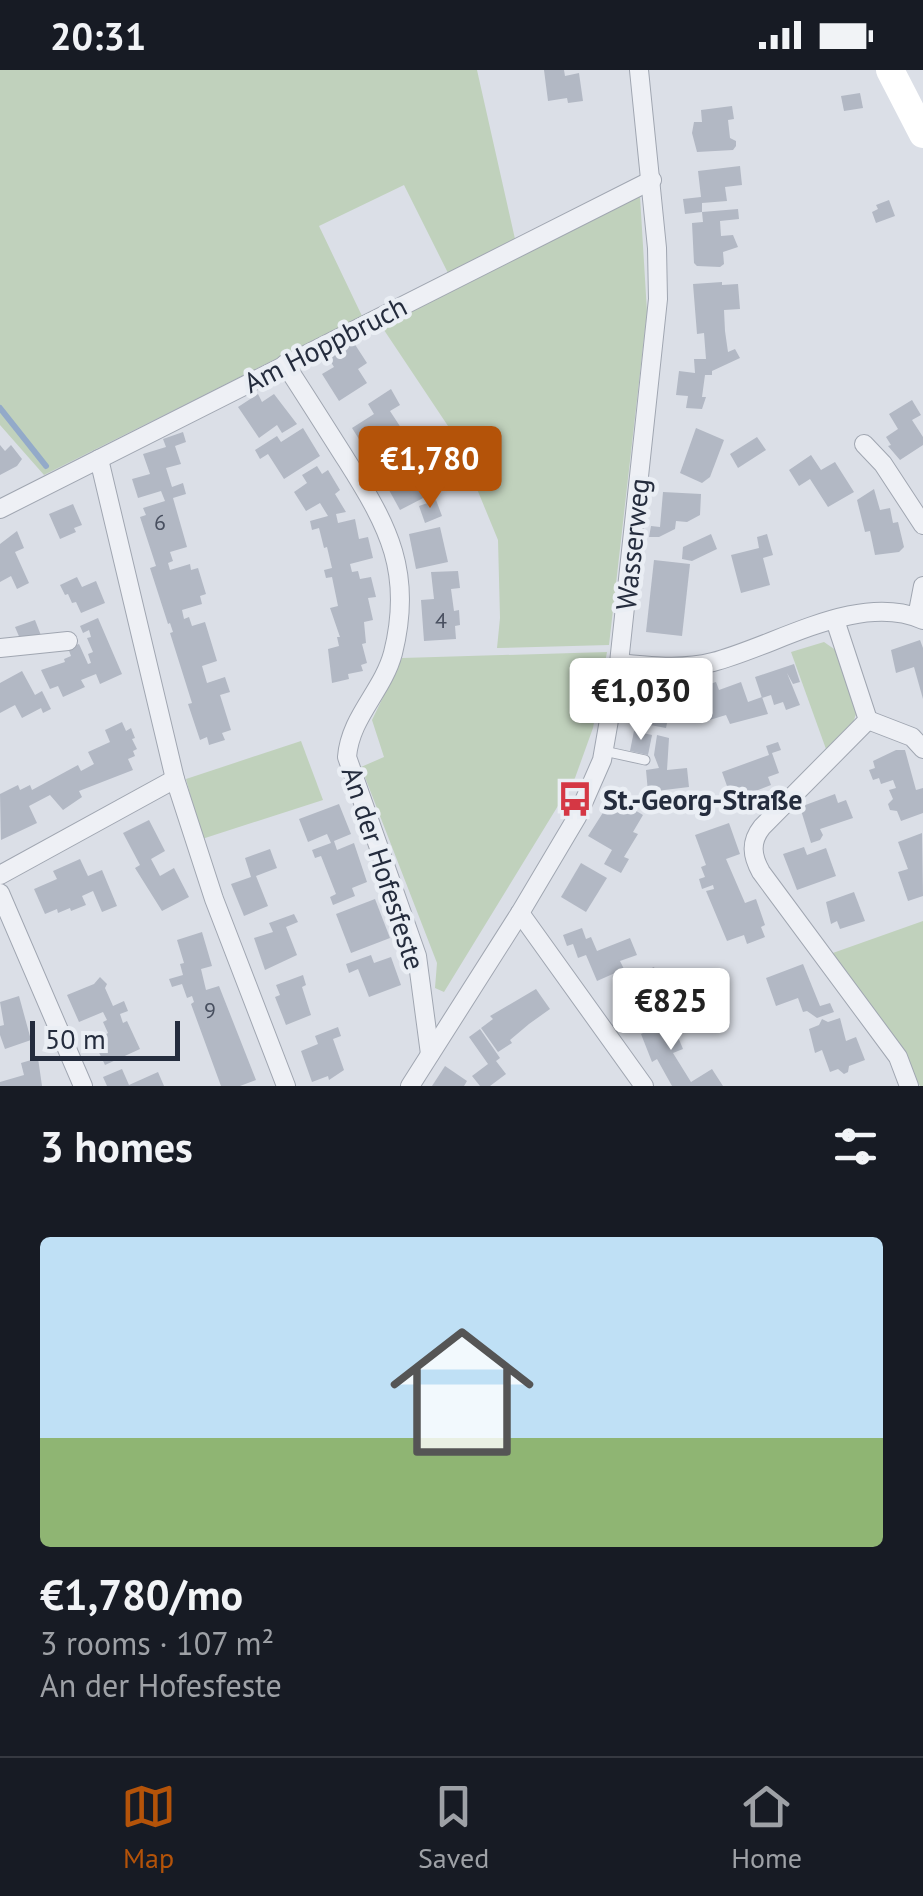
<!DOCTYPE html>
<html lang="en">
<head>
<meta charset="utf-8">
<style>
  :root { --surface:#171b24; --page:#20242c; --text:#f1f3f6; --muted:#9ea1a6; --line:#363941; --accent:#b45309 }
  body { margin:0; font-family:"PT Sans",sans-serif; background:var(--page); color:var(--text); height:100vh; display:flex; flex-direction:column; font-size:38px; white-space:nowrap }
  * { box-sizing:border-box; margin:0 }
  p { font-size:32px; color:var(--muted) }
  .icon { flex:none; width:55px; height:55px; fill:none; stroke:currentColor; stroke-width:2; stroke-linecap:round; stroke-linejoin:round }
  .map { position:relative; height:1016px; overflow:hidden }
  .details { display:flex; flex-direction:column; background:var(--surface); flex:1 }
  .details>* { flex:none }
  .scale { position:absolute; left:30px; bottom:25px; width:150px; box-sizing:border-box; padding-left:10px; border:5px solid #242c3d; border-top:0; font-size:28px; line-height:35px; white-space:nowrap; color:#242c3d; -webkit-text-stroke:8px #eaeef4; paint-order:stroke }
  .price { position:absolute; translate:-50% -85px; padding:0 22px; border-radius:10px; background:#fff; color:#222; font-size:32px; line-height:65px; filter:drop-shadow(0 2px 5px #0008) }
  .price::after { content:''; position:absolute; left:50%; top:60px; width:30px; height:22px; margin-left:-15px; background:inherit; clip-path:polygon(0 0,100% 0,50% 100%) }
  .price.current { background:var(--accent); color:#fff }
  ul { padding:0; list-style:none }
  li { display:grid; align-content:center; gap:20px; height:530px; padding:0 40px }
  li+li { border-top:2px solid var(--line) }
  li span { display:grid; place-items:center; height:310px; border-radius:10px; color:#555 }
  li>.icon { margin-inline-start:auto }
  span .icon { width:180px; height:180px; fill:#fffc; stroke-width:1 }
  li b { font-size:42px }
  h2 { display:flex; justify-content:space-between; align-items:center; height:120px; padding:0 40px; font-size:42px }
  .status { display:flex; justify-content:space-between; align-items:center; height:70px; padding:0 50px; background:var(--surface); direction:ltr }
  .status svg { height:28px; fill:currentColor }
  .tab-bar { display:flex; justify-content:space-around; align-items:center; height:140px; border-top:2px solid var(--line); background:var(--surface); font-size:28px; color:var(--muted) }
  .tab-bar a { display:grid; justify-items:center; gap:5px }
  .tab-bar .current { color:var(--accent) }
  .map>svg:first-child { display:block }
</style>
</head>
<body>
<div class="status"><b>20:31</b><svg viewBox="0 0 49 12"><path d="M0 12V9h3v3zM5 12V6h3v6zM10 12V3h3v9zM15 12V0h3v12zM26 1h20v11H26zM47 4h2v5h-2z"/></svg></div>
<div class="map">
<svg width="923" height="1016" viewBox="0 0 923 1016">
  <rect width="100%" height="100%" fill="#dbdfe7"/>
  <g fill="#c0d1bc">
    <path d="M0 0H477L515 169 448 203 404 115 319 156 362 246 44 405 0 355Z"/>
    <path d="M640 126 647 242 609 575 497 578 500 548 498 470 456 368 380 254Z"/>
    <path d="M824 572 837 581 856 644 853 653 826 679 791 582Z"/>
    <path d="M607 582 593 658 575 708 444 922 435 918 437 893 361 697 384 687 372 650 402 588Z"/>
    <path d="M301 671 323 730 202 769 186 709Z"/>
    <path d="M923 851V1016H920L896 975 830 884Z"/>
  </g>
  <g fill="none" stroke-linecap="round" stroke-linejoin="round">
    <path stroke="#93aac9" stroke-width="6" d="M0 338 46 396"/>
  </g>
  <g fill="#b2b8c4">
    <path d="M544 0H564L565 6 579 3 583 31 568 33 567 28 548 31Z"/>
    <path d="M860 23 863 38 844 41 841 26Z"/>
    <path d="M732 36 734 49 728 50 730 68 736 71V76L733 80 697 82 692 63 694 52H702L701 40Z"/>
    <path d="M740 96 742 115 725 117 727 131 702 133V142L685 144 683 129 701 127 698 101Z"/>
    <path d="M889 130 895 146 876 153 872 142 878 139 876 135Z"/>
    <path d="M738 139 739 149 720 151 721 166 733 165 738 177 723 182 724 194 720 197 697 196 694 193 692 153 703 152 702 142Z"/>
    <path d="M722 212V215L738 214 740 239 724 240 725 261 728 282 735 279 740 288 712 301V305H705L702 327H706L702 339 686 338 688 326 676 325 679 301 695 303 694 289H706L704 263 697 264 693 214Z"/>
    <path d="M354 273 367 293 358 299 367 313 339 331 322 304 334 297 329 289Z"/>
    <path d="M391 319 400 335 390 341 407 367 372 390 352 358 374 344 368 334Z"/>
    <path d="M258 324 262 332 274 324 297 354 282 363 277 355 259 368 238 337Z"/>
    <path d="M912 330 921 345 912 350 923 367V375L900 390 888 376 891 375 886 367 898 359 889 344Z"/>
    <path d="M303 358 320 386 284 409 268 384 260 389 255 380 277 366 281 372Z"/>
    <path d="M696 358 724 370 710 407 702 413 680 403Z"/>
    <path d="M183 362 186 372 175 376 181 394 166 398 172 417 183 413 186 424 173 428 187 477 170 482 173 491 168 493 170 500 190 494 191 500 198 498 206 524 200 526 202 534 182 540 184 549 189 547 192 556 205 552 217 591 202 596 207 613 225 607 230 622 220 625 231 660 222 663 225 670 209 675 207 667 200 670 188 634 192 633 170 563 173 562 170 553 168 554 150 498 156 496 140 447 146 445 143 438 165 431 161 421 138 428 132 409 150 404 143 384 166 377 163 369Z"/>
    <path d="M757 367 766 380 738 398 730 384Z"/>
    <path d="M0 375 5 381 11 375 22 389 17 396 0 405Z"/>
    <path d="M811 385 821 400 835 392 854 422 828 437 810 409 799 416 789 400Z"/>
    <path d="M411 393 429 425 400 440 383 409Z"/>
    <path d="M317 396 322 404 328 400 340 420 335 424 346 442 336 444 338 453 355 449 359 469 368 467 373 488 350 494 352 502 358 501 360 509 371 507 376 527 368 528 373 550 364 552 366 573 362 574 367 593 361 595 363 601 348 604 349 609 332 613 328 579 339 576 337 567H340L330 538 338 536 332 507 326 508 324 500 332 498 327 477 324 478 319 458 312 460 310 451 328 446 320 433 306 441 294 422 307 413 302 405Z"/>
    <path d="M874 419 880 440 890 438 893 453 898 452 904 477 899 482 875 485 870 461 865 462 857 430Z"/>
    <path d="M663 422 701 424 700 445 687 452 676 451 675 459 659 467H649L651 456 660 457Z"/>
    <path d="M436 430 442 446 425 453 419 436Z"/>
    <path d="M73 434 82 455 74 458 76 462 60 469 49 444Z"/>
    <path d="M440 457 448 492 416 499 409 464Z"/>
    <path d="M17 461 24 478 15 482 29 513 17 519 11 506 0 512V474Z"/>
    <path d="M711 464 717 479 692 491 682 489 683 477Z"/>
    <path d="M767 464 773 485 763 488 770 515 741 523 731 485 759 478 757 467Z"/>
    <path d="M654 490 690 494 682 566 646 562Z"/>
    <path d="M458 501 460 518 451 519 454 541 459 540 460 555 455 556 456 569 424 571 421 530 434 529 431 502Z"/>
    <path d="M77 507 82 517 96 511 105 533 81 543 76 532 72 533 68 524 65 525 60 515Z"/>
    <path d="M98 548 122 604 100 614 96 604 81 610 85 617 63 627 58 616 50 619 41 600 65 592 64 589 71 586 68 578 79 574 88 594 91 593 88 584 93 582 87 568 91 567 89 560 83 563 80 556Z"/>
    <path d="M35 550 42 568 21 571 15 557Z"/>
    <path d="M920 570 923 578V629L914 597 896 603 891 580Z"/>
    <path d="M794 594 800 612 793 614 787 603 800 635 786 640 783 632 774 635 771 625 762 628 755 607Z"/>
    <path d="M22 601 35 625 42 621 51 639 43 643 41 638 22 648 15 635 0 643V613Z"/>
    <path d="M716 612 719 620 741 612 748 632 762 627 768 644 730 654 726 645 703 652 697 650 693 639 682 643 676 625Z"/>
    <path d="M634 622 672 629 666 658 629 651Z"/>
    <path d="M122 652 126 661 131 658 135 668 132 669 137 679 133 681 135 686 128 689 133 700 79 721 82 727 63 740 50 725 29 736 37 753 1 770 0 724 18 715 20 720 30 715 32 720 78 695 81 701 94 694 88 682 110 672 105 660Z"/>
    <path d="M634 661 652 665 648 685 630 681Z"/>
    <path d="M657 665 669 668 667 700 687 698 689 717 648 722 646 700 659 698 654 685Z"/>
    <path d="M778 672 781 680 772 683 779 703 768 707 771 715 732 730 722 702 769 685 766 676Z"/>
    <path d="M896 680H905L916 720 923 718V743L901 751 897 741 890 740 888 734 893 729 889 720 896 718 893 710 881 714 879 708 873 710 869 700 875 698 873 691Z"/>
    <path d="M835 724 838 733 846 730 853 748 820 759 823 765 820 770 811 773 800 737Z"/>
    <path d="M613 727 643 745 633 762 638 764 624 787 629 789 621 803 604 794 612 780 588 766Z"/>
    <path d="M339 734 351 764 334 771 337 780 354 773 367 812 352 818 355 826 333 835 330 827 336 824 321 786 315 788 312 780 331 773 327 764 308 772 299 749Z"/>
    <path d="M149 750 165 781 151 789 160 806 174 798 189 827 162 841 135 798 140 795 123 763Z"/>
    <path d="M729 753 740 784 726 789 745 833 756 829 765 855 761 857 765 867 747 874 744 865 727 871 706 821 714 819 713 815 702 819 699 809 705 807 701 797 706 795 695 765Z"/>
    <path d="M922 763 923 826 908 831 898 802 908 799 898 772Z"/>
    <path d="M804 777 807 785 826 778 836 806 797 820 783 784Z"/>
    <path d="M270 779 277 798 256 806 268 836 244 846 231 814 251 807 245 788Z"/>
    <path d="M80 789 88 806 102 800 117 836 102 842 93 821 82 826 86 835 71 841 70 838 58 843 57 839 45 844 34 819 57 809 53 801Z"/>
    <path d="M581 793 607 808 586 842 561 827Z"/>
    <path d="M854 822 865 851 840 859 837 851 831 854 826 832Z"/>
    <path d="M375 829 390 868 351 883 336 844Z"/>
    <path d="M294 844 298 852 286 857 297 885 265 900 254 868 273 862 269 853Z"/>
    <path d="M582 858 586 869 591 867 597 881 630 868 637 885 620 891 624 899 597 911 586 885 578 888 573 874 567 876 563 865Z"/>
    <path d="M202 862 212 896 201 899 206 920 219 916 256 1010 240 1016H221L191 934 194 932 192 926 187 928 182 914 172 917 169 909 183 905 180 894 184 893 177 870Z"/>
    <path d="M371 885 374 893 391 887 401 915 369 927 358 899 349 903 346 894Z"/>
    <path d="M803 894 820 936 830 933 834 942 817 948 807 941 803 942 798 928 776 936 766 908Z"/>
    <path d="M654 897 658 907 653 909 657 919 654 921 661 937 626 951 615 923 639 913 636 905Z"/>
    <path d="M303 905 306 915 302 917 311 945 286 955 275 927 280 925 276 915Z"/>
    <path d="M100 907 107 914 105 918 113 936 124 931 128 941 120 944 123 953 127 951 140 979 105 995 94 972 108 963 103 952 107 950 103 942 79 952 67 925 94 914Z"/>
    <path d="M536 919 550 939 529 954 510 970 512 973 498 982 481 958 493 949 490 946Z"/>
    <path d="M19 926 31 970 5 979 0 965V956L4 955 0 932Z"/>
    <path d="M668 943 683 979 673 983 691 1012 712 999 723 1016H672L657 989 652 992 641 964 645 962 642 954Z"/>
    <path d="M840 948 846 971 856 967 865 990 849 996 848 1002 844 1004 838 999 830 1002 822 980 815 983 809 959 819 955 822 949 828 952Z"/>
    <path d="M338 957 341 966 333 969 344 1000 329 1010 328 1006 312 1012 301 981 318 974 315 966Z"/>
    <path d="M480 959 500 988 496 991 506 1004 490 1016H480L472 1006 488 994 469 967Z"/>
    <path d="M38 988 42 1016H0V1012L24 1005 21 993Z"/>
    <path d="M445 996 467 1011 464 1016H432Z"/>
    <path d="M122 999 129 1015 158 1002 164 1016H107L103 1007Z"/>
  </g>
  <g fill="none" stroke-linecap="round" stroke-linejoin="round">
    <defs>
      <path id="service" d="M604 681 645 690"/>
      <g id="minor">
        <path d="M285 294C306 326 326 358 347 391 389 457 413 503 393 583 383 621 350 647 347 687L417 886 430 984"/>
        <path d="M864 374 883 394 923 455"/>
        <path d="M99 389 175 709 214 829 286 1016"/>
        <path d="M0 439 652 110"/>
        <path d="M917 547 923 516"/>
        <path d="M835 550 868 650 762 757C750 772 752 786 761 802L898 987 909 1016"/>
        <path d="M0 578 68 571"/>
        <path d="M619 593C650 596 682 600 713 592 776 576 859 521 923 550"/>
        <path d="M868 650 912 667 923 679"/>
        <path d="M0 805 175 709"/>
        <path d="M0 823 83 1016"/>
        <path d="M520 843 644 1016"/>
        <path d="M410 1016 520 843 577 747 602 690 619 593 658 229 657 178 639 0"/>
      </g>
    </defs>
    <use href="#service" stroke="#a0a6b1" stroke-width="11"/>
    <use href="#minor" stroke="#a0a6b1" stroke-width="20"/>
    <use href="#service" stroke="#eef0f5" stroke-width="9"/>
    <use href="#minor" stroke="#eef0f5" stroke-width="18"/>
    <path stroke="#fff" stroke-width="28" d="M890 0 923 64"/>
  </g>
  <defs>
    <symbol id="bus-bare" viewBox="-9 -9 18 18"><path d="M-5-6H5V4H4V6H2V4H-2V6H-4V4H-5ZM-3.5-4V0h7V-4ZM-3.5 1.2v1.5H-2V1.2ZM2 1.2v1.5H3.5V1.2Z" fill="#d53744" stroke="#eaeef4" stroke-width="2.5" paint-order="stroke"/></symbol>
  </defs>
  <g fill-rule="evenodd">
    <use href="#bus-bare" x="550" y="704" width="50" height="50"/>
  </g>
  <g text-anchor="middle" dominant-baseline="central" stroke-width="9" stroke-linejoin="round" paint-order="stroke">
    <g font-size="22" fill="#484f5f">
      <text x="160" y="452">6</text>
      <text x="441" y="550">4</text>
      <text x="210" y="940">9</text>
    </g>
    <g font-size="28" fill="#242c3d" stroke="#eaeef4">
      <text transform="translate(325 274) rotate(-27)">Am Hoppbruch</text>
      <text transform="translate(632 474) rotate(-84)">Wasserweg</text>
      <text transform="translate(384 798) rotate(72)">An der Hofesfeste</text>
    </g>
    <g font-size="28" font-weight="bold" fill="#242c3d" stroke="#eaeef4" text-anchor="start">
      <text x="603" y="729">St.-Georg-Straße</text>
    </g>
  </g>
</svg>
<div class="scale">50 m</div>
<b class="price current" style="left:430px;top:441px">€1,780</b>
<b class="price" style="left:641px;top:673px">€1,030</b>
<b class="price" style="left:671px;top:983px">€825</b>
</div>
<section class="details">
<h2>3 homes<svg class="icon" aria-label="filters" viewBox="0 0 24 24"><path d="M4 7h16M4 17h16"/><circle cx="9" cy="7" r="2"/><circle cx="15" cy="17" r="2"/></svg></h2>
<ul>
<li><span style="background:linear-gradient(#bfe0f5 65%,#8fb573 0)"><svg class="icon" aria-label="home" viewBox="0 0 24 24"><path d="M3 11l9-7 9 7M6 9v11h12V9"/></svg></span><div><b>€1,780/mo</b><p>3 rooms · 107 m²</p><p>An der Hofesfeste</p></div></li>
</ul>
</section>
<nav class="tab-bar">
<a class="current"><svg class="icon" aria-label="map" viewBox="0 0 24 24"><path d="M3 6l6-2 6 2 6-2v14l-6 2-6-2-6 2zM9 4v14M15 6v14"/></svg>Map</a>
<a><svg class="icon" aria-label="saved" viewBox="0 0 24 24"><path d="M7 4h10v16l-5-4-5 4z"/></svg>Saved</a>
<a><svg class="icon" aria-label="home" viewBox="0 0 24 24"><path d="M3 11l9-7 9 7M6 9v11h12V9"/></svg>Home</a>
</nav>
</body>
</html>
